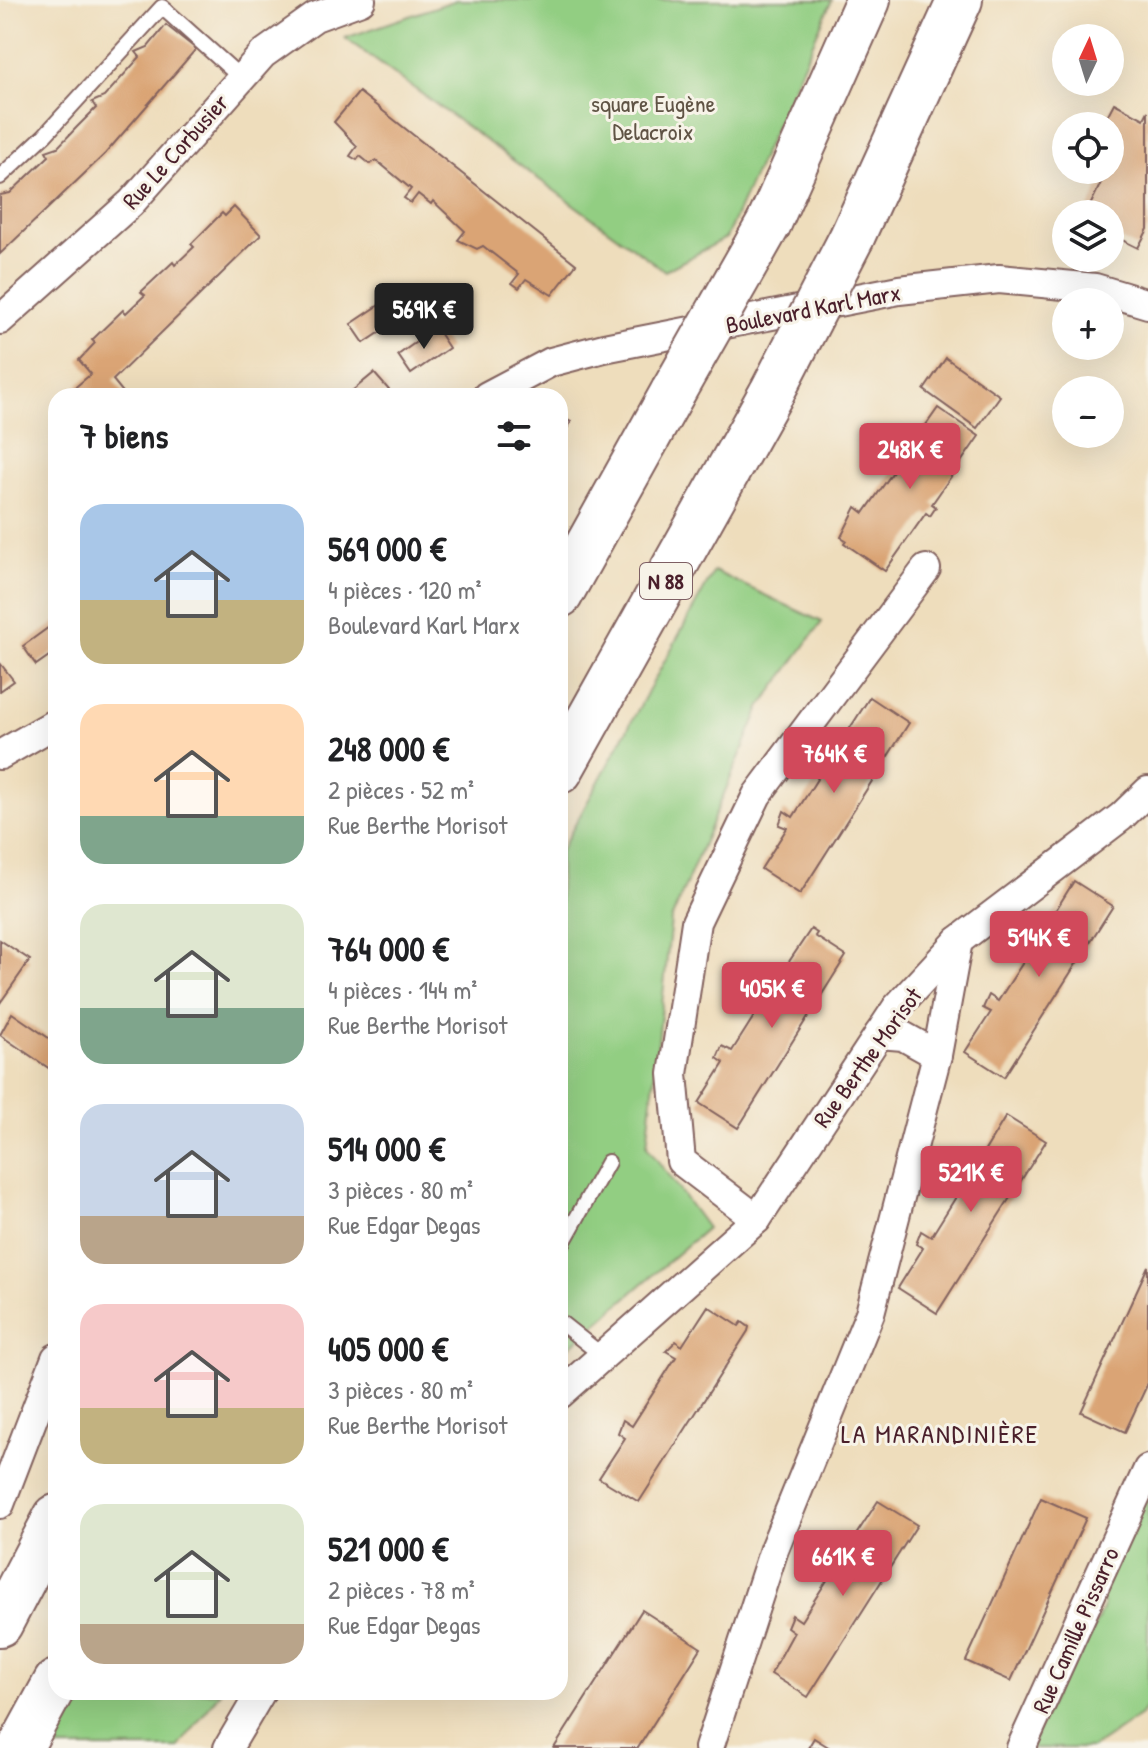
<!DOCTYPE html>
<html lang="fr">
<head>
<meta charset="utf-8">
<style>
  :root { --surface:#fff; --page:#f2f2f2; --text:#202124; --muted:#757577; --accent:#d1495b }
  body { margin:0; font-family:"Patrick Hand",sans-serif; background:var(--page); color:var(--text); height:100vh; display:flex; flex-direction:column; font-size:30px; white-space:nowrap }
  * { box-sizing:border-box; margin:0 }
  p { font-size:26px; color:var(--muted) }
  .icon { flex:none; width:44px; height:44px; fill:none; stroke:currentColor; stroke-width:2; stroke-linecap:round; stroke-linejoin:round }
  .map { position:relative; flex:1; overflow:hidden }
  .sheet { position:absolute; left:48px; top:388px; width:520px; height:1312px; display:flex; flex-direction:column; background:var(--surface); border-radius:24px; box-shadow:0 8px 32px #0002 }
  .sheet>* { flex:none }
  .needle { width:52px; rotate:4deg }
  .fabs { position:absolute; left:1052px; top:24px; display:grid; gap:16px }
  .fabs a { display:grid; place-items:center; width:72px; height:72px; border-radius:50%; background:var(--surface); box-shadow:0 8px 32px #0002; font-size:40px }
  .price { position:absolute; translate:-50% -68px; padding:0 18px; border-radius:8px; background:var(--accent); color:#fff; font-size:26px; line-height:52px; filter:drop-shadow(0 2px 4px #0008) }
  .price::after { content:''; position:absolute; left:50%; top:48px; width:24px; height:18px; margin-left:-12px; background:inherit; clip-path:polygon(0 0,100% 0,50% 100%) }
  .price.active { background:#222; color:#fff }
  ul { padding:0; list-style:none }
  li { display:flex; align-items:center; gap:24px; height:200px; padding:0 32px }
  li span { display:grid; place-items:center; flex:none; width:224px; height:160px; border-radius:24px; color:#555 }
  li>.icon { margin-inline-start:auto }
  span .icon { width:96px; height:96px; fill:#fffc; stroke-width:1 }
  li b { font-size:34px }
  h2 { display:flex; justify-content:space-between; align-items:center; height:96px; padding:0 32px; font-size:34px }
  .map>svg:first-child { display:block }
</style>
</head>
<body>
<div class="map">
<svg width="1148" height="1748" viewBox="0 0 1148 1748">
  <rect width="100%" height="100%" fill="#f7f3e8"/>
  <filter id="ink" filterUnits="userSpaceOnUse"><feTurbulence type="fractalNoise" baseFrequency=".0125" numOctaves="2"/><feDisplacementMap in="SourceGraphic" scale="16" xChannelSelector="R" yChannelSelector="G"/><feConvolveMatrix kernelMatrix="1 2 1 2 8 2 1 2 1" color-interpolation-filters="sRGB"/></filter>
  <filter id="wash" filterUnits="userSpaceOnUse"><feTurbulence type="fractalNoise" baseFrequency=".006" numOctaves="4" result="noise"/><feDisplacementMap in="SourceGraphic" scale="32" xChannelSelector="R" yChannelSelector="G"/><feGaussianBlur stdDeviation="1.8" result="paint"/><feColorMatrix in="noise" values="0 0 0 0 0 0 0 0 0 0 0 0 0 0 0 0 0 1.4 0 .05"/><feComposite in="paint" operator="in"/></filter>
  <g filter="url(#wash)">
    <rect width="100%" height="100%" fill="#eeddbc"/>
    <g fill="#92ce82" stroke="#6e7656" stroke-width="2">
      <path d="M456 0H832L726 238 665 271 345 38Z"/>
      <path d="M714 571 822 622 760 708 671 920 647 1146 707 1228 560 1355V852Z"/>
      <path d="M1148 1492V1704L1141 1715 1092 1748H1030L1082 1635 1090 1637 1104 1605 1099 1597Z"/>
      <path d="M83 1692H220L178 1748H51Z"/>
    </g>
    <g id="blocks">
      <g fill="#daa474">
        <path d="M166 25 196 49 105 154 0 254V195L10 193 49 156 46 151 58 147 77 127 96 108 92 102 104 97 140 57 136 52 148 47Z"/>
        <path d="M359 92 576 264 552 295 526 279 519 288 512 283 519 274 483 246 477 249 458 240 465 231 433 201 431 204 418 194 411 203 404 198 411 189 376 160 370 164 360 156 357 160 350 156 357 146 334 122Z"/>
        <path d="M1114 103 1144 119 1148 111V229L1138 248 1114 236 1110 245V214H1086L1120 143 1110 138V126H1102Z"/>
        <path d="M234 207 261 235 113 380 126 396H75L71 391 91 374 79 360 95 343 92 340 123 310 126 313 145 295 141 292 173 262 175 265 194 247 191 244 222 213 225 216Z"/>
        <path d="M390 298 403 317 364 343 351 324Z"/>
        <path d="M436 328 449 348 411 374 398 355Z"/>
        <path d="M946 358 1000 396 977 428 924 390Z"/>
        <path d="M374 373 389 390 383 396H346Z"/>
        <path d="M938 408 979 436 932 504 936 507 930 516 926 513 885 571 844 543 846 540 841 537 856 507 864 513Z"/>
        <path d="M560 416 571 422 560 443Z"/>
        <path d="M56 622V651L36 665 23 646Z"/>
        <path d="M0 663 14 681 0 691Z"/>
        <path d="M870 697 909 723 800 894 761 869 787 828 779 825 784 811 793 817 836 749 828 743 837 733 843 739Z"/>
        <path d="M1074 881 1113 906 1004 1077 965 1052 991 1012 983 1008 989 995 998 1001 1042 933 1032 926 1041 916 1049 921Z"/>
        <path d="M811 929 817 933 815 936 846 956 738 1128 699 1103 724 1063 717 1058 722 1046 732 1051 775 983 766 977 775 967 782 972Z"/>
        <path d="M0 940 30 960 0 1003Z"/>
        <path d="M12 1013 56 1043V1073L0 1035Z"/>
        <path d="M1006 1116 1046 1141 937 1313 898 1288 923 1248 916 1244 921 1231 931 1237 974 1168 965 1162 974 1152 981 1157Z"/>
        <path d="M1148 1266V1383L1125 1432 1081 1412Z"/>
        <path d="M708 1306 739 1326 742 1322 749 1327 748 1331 639 1502 599 1478 625 1438 618 1433 623 1420 632 1426 676 1357 666 1351 676 1341 682 1346Z"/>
        <path d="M1041 1498 1086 1518 1011 1681 966 1661Z"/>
        <path d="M878 1501 917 1525 808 1697 771 1674 794 1632 787 1627 792 1615 801 1621 845 1552 836 1546 845 1537 852 1541Z"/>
        <path d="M642 1610 701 1648 638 1748H554Z"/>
        <path d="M814 1738 830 1748H808Z"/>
      </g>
    </g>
  </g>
  <g filter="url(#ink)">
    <use href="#blocks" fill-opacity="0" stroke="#83625e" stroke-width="2"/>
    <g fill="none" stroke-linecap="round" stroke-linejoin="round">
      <defs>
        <g id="service">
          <path d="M0 177 45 135 162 7 240 77"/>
          <path d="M560 1248 608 1162"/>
          <path d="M560 1322 603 1356"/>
        </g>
        <g id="minor">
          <path d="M0 320 131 203 263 54 315 17 361 0"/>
          <path d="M487 396 551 362 604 348 899 290 999 279 1095 288 1148 304"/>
          <path d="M0 755 56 723"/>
          <path d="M879 1034 903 1036 937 1055"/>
          <path d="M757 1219 681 1161 673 1074 696 922 757 795 926 569"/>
          <path d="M560 1394 757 1219 897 1007 958 941 1121 817 1148 791"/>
          <path d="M0 1504 56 1358"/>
          <path d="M228 1748 261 1692"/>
          <path d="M709 1748 774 1549 870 1313 937 1055 958 941"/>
          <path d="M1021 1748 1148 1469"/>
        </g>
        <g id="trunk">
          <path d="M769 223 868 0"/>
          <path d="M852 237 960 0"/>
          <path d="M560 595 673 392"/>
          <path d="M560 771 772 392"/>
          <path d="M0 1624 56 1517"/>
          <path d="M20 1748 56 1682"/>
        </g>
      </defs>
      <use href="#service" stroke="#83625e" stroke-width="18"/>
      <use href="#minor" stroke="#83625e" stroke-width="32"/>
      <use href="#trunk" stroke="#83625e" stroke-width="48"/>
      <use href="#service" stroke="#fff" stroke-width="14"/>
      <use href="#minor" stroke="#fff" stroke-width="28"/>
      <use href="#trunk" stroke="#fff" stroke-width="44"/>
      <defs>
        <g id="trunk-bridge">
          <path d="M673 392 769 223"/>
          <path d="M772 392 852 237"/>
        </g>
      </defs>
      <use href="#trunk-bridge" stroke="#83625e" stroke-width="48" stroke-linecap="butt"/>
      <use href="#trunk-bridge" stroke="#fff" stroke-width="44"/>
    </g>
  </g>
  <g text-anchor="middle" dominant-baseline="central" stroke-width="6" stroke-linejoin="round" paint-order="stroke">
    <rect fill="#f7f3e8" stroke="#7e5f64" stroke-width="2" x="640" y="563" width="52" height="36" rx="6"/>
    <g font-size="22" font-weight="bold" fill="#4a1f2b">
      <text x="666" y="581">N 88</text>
    </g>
    <g font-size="24" fill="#605445" stroke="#f7f3e8">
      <text x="653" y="103">square Eugène<tspan x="653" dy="28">Delacroix</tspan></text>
    </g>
    <g font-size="24" fill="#4a1f2b" stroke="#f7f3e8">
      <text transform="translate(175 151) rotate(-48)">Rue Le Corbusier</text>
      <text transform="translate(813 308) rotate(-11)">Boulevard Karl Marx</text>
      <text transform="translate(867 1057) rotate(-54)">Rue Berthe Morisot</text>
      <text transform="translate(1075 1630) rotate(-66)">Rue Camille Pissarro</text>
    </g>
    <g font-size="26" letter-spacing="2" fill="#4a1f2b" stroke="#f7f3e8">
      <text x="940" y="1433">LA MARANDINIÈRE</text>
    </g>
  </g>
</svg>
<div class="fabs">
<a><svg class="needle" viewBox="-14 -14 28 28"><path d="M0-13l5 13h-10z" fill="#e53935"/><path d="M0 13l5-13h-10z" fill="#757577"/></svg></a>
<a><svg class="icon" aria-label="locate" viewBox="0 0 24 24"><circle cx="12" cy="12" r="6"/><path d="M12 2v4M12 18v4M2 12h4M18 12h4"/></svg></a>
<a><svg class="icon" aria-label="layers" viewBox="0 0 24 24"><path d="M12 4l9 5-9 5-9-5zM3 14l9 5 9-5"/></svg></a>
<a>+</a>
<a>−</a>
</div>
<b class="price active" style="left:424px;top:351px">569K €</b>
<b class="price" style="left:910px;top:491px">248K €</b>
<b class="price" style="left:834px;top:795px">764K €</b>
<b class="price" style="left:1039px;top:979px">514K €</b>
<b class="price" style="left:772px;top:1030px">405K €</b>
<b class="price" style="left:971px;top:1214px">521K €</b>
<b class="price" style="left:843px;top:1598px">661K €</b>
<section class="sheet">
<h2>7 biens<svg class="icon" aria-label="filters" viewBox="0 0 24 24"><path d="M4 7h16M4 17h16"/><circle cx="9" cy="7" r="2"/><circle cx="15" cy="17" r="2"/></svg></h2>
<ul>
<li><span style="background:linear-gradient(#a9c7e8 60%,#c2b280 0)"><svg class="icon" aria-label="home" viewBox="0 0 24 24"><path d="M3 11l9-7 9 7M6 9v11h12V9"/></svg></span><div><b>569 000 €</b><p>4 pièces · 120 m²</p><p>Boulevard Karl Marx</p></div></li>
<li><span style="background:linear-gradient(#ffd9b3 70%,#7fa58c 0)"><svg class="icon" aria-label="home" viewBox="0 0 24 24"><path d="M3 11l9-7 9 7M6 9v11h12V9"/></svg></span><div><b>248 000 €</b><p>2 pièces · 52 m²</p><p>Rue Berthe Morisot</p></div></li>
<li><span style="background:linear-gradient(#dfe7d0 65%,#7fa58c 0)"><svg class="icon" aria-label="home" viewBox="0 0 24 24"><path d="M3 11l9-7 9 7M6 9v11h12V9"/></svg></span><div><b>764 000 €</b><p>4 pièces · 144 m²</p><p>Rue Berthe Morisot</p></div></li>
<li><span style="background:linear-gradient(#c9d6e8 70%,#b9a48a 0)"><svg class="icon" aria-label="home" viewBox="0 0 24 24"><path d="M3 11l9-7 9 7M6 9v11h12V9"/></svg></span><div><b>514 000 €</b><p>3 pièces · 80 m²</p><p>Rue Edgar Degas</p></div></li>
<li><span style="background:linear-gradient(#f6c9c9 65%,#c2b280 0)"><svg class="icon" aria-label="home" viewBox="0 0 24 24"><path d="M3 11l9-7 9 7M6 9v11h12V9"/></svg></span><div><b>405 000 €</b><p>3 pièces · 80 m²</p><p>Rue Berthe Morisot</p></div></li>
<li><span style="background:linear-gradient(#dfe7d0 75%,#b9a48a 0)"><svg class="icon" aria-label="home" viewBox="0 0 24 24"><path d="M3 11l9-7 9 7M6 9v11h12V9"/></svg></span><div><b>521 000 €</b><p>2 pièces · 78 m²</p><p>Rue Edgar Degas</p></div></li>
</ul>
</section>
</div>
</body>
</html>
